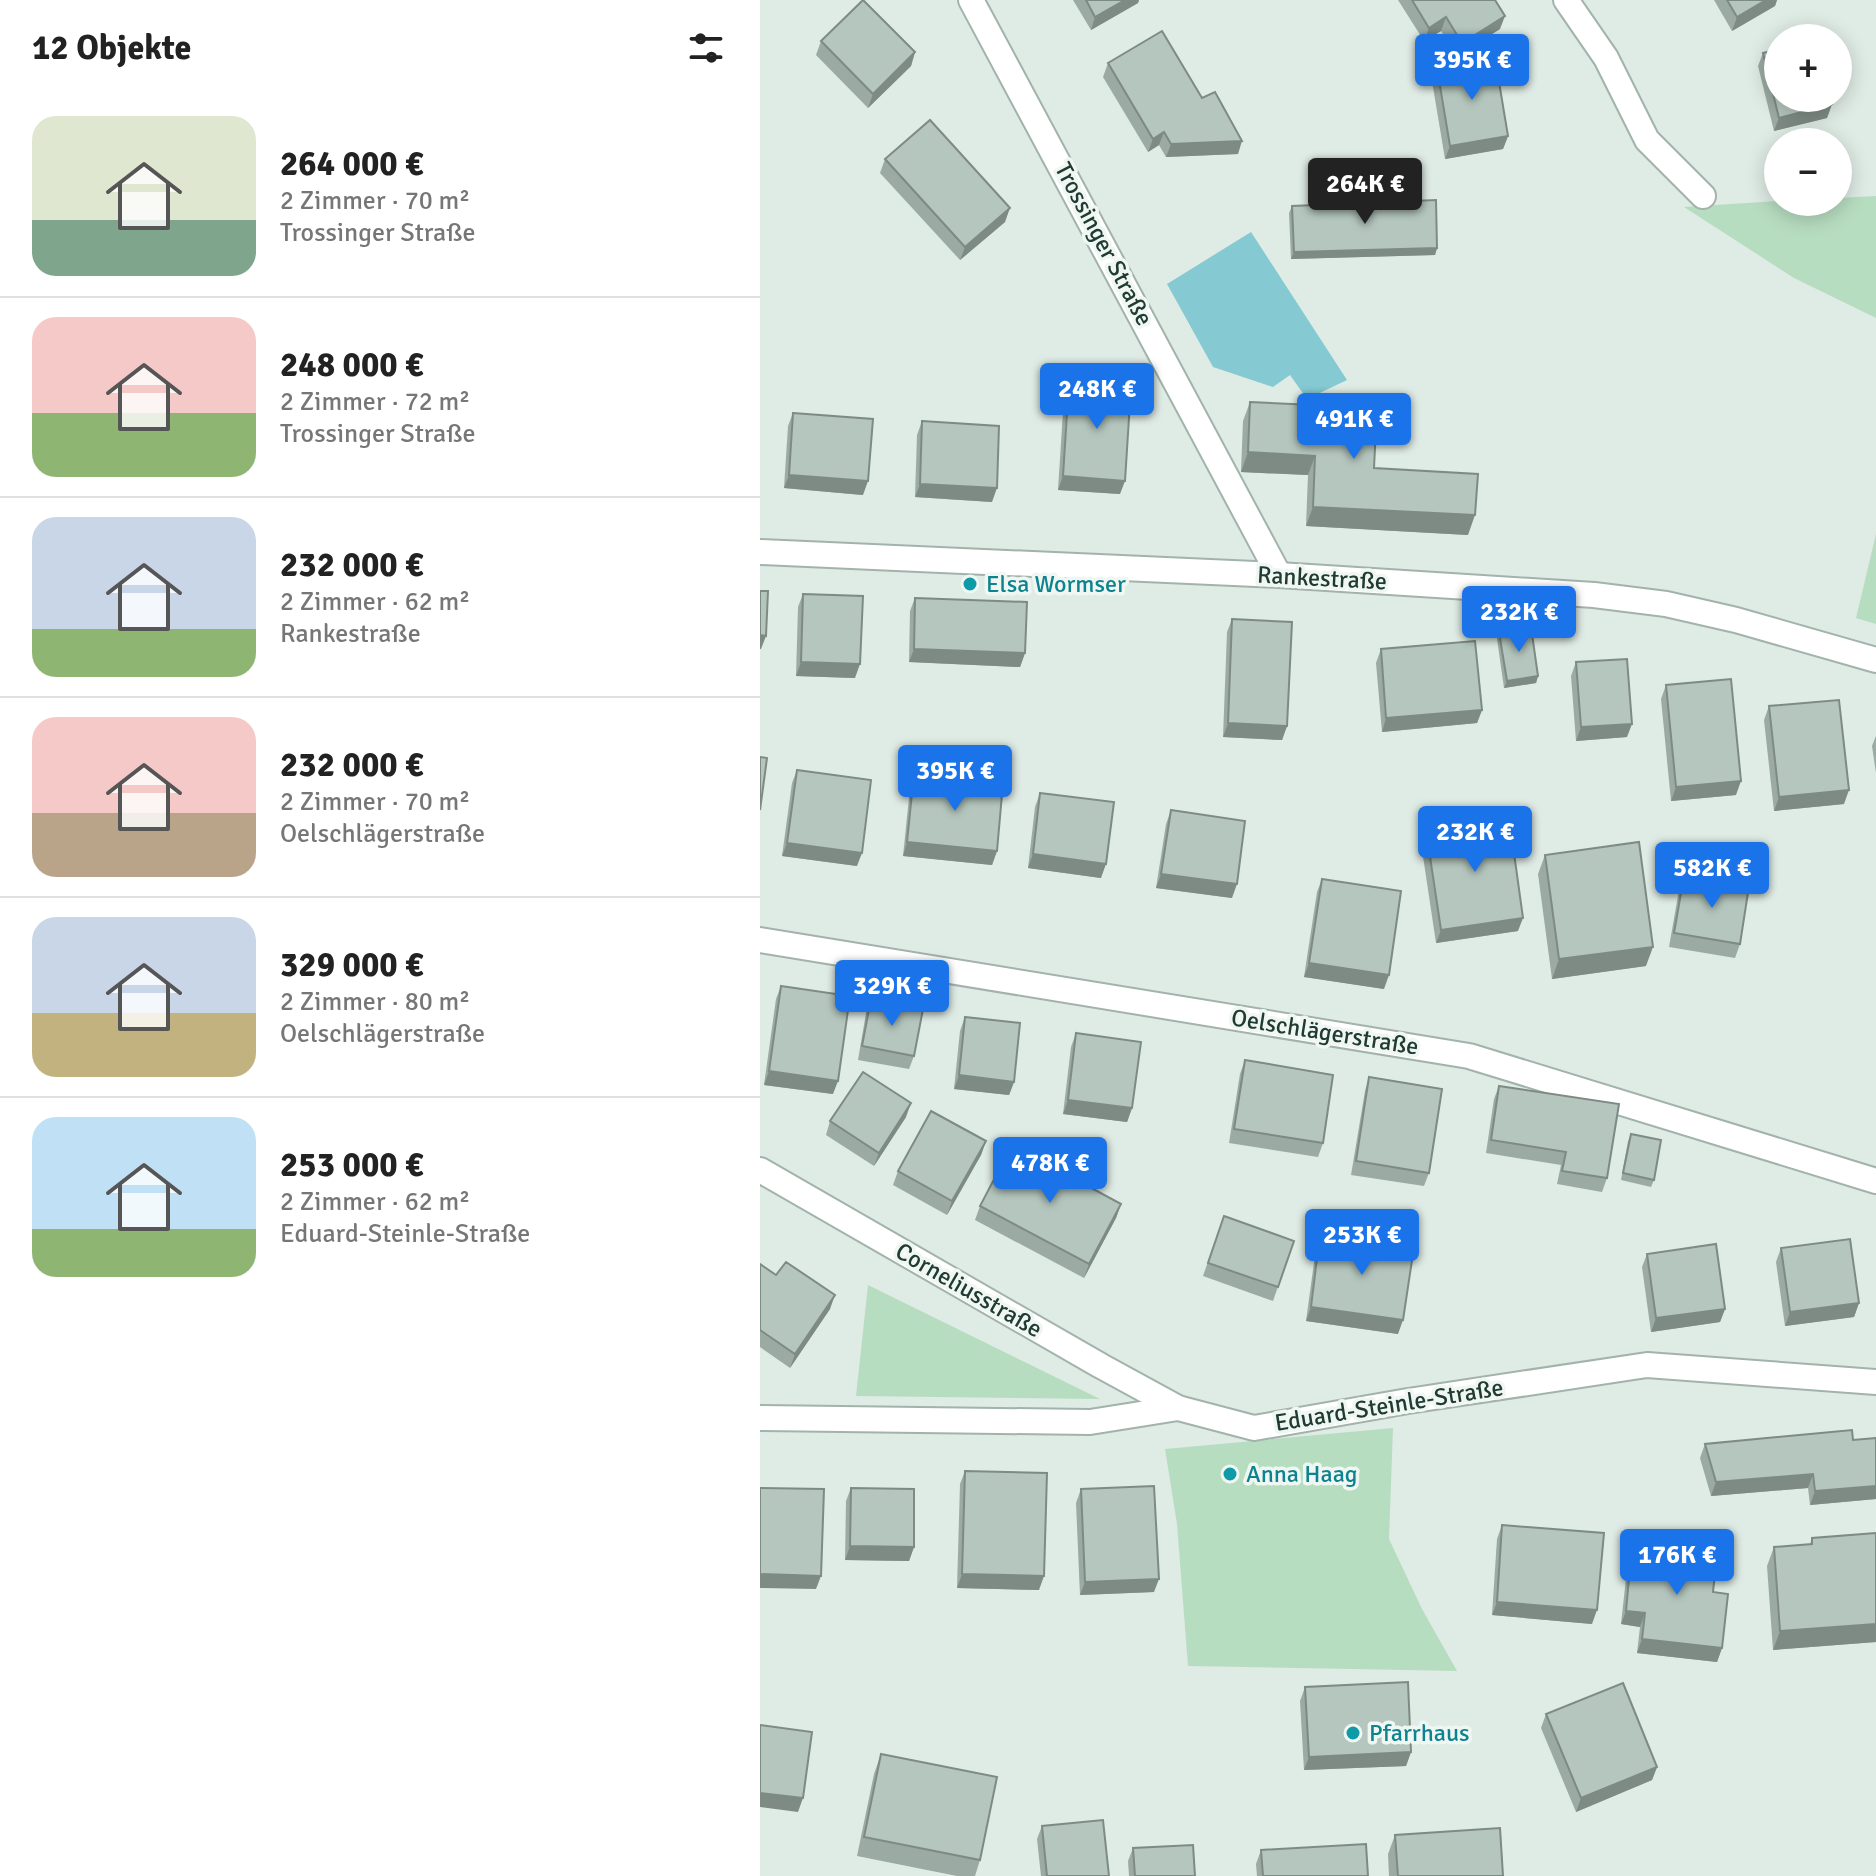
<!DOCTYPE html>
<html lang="de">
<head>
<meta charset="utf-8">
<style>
  :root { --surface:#fff; --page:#f2f2f2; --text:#222; --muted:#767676; --line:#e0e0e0; --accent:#1a73e8 }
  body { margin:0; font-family:Signika,sans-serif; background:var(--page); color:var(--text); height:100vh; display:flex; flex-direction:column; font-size:30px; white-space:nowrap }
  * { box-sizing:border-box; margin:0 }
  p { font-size:26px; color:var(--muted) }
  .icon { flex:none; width:44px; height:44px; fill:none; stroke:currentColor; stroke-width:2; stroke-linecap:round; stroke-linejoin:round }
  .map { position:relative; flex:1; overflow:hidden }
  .details { display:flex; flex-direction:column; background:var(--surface); width:760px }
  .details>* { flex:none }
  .fabs { position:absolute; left:1004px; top:24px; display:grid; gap:16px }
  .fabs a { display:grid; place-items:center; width:88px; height:88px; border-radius:50%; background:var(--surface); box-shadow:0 4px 20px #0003; font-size:40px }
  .price { position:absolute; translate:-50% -68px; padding:0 18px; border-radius:8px; background:var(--accent); color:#fff; font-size:26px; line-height:52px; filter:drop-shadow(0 2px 4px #0008) }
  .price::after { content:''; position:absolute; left:50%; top:48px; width:24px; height:18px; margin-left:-12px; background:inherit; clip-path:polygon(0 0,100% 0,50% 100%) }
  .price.selected { background:#222; color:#fff }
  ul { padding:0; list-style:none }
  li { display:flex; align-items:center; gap:24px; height:200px; padding:0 32px }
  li+li { border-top:2px solid var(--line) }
  li span { display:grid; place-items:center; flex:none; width:224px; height:160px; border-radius:24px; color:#555 }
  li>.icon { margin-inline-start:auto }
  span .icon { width:96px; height:96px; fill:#fffc; stroke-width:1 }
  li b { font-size:34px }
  h2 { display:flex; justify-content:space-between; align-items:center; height:96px; padding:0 32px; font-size:34px }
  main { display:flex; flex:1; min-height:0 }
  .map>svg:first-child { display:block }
</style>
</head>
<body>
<main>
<section class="details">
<h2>12 Objekte<svg class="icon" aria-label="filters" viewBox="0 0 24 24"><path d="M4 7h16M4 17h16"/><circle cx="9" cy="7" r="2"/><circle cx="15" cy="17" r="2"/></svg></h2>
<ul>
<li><span style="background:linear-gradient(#dfe7d0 65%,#7fa58c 0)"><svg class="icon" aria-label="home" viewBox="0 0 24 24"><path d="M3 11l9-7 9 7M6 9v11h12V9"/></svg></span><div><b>264 000 €</b><p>2 Zimmer · 70 m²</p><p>Trossinger Straße</p></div></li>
<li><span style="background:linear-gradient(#f6c9c9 60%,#8fb573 0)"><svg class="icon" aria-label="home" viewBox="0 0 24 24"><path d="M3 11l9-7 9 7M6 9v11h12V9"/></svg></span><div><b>248 000 €</b><p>2 Zimmer · 72 m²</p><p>Trossinger Straße</p></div></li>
<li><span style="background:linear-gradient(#c9d6e8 70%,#8fb573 0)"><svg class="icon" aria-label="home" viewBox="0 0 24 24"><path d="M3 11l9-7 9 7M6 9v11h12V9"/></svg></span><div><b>232 000 €</b><p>2 Zimmer · 62 m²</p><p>Rankestraße</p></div></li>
<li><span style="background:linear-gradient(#f6c9c9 60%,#b9a48a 0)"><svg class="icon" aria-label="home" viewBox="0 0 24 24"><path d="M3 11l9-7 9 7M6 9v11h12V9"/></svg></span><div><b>232 000 €</b><p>2 Zimmer · 70 m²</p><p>Oelschlägerstraße</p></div></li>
<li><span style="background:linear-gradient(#c9d6e8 60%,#c2b280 0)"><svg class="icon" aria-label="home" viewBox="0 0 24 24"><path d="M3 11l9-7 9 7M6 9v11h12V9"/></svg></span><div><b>329 000 €</b><p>2 Zimmer · 80 m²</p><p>Oelschlägerstraße</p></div></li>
<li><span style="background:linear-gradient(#bfe0f5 70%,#8fb573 0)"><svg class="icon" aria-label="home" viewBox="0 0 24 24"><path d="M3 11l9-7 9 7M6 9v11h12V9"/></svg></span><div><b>253 000 €</b><p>2 Zimmer · 62 m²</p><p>Eduard-Steinle-Straße</p></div></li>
</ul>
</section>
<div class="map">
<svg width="1116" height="1876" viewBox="0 0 1116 1876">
  <rect width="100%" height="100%" fill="#dfebe5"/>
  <g fill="#b7ddc0">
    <path d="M1116 196V318L1034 278 924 207 1018 201 1078 202V198Z"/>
    <path d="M1116 534V624L1096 618Z"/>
    <path d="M108 1285 340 1399 96 1396Z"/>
    <path d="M633 1428 629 1539 662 1609 697 1671 428 1666 417 1524 405 1449Z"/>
  </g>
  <path fill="#85cad2" d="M491 232 587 380 547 399 530 375 513 387 453 367 407 284Z"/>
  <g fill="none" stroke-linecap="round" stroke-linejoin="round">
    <defs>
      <g id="minor">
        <path d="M211 0 519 575"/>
        <path d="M806 0 846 58 887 140 943 196"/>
        <path d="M0 552 519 575 834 595 906 604 976 620 1116 660"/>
        <path d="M0 940 709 1056 1116 1181"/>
        <path d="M0 1170 341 1366 418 1408"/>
        <path d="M0 1418 330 1422 418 1408 494 1428 648 1401 887 1365 1116 1382"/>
      </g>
    </defs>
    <use href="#minor" stroke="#a2b3ac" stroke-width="28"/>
    <use href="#minor" stroke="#fff" stroke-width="24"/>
  </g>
  <g fill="#9baaa3">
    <path d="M313 0H379L378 3 331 30Z"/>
    <path d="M638 0H735L740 29 697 56 681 31 664 41Z"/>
    <path d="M954 0H1017L1015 6 972 31Z"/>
    <path d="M61 41 155 52 151 66 108 108 56 55Z"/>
    <path d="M1003 53 1072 104 1067 118 1014 131 998 66Z"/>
    <path d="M348 63 478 154 406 157 399 145 388 152 343 77Z"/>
    <path d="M677 68 748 136 743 149 685 159 672 81Z"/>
    <path d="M125 159 245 222 200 260 120 173Z"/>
    <path d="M532 206 677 248 675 255 531 259 529 213Z"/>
    <path d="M309 382 360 494 298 490 304 396Z"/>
    <path d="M490 402 614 468 708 535 546 526 548 475 481 472 483 421Z"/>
    <path d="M33 413 103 495 24 488 28 426Z"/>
    <path d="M162 421 232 502 155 497 157 435Z"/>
    <path d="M43 594 95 678 36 676 38 607Z"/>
    <path d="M155 598 265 653 260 667 149 662 150 611Z"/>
    <path d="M472 619 527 726 522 740 463 737 467 632Z"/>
    <path d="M739 632 778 676 776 683 744 688 737 639Z"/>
    <path d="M621 649 722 710 717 723 622 732 616 663Z"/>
    <path d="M816 662 867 737 816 741 811 676Z"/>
    <path d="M906 685 976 795 911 801 901 699Z"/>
    <path d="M1009 706 1084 804 1014 811 1004 720Z"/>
    <path d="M1116 736V773L1112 746Z"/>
    <path d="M37 770 97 866 22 856 32 783Z"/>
    <path d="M154 774 237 851 232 865 143 856 150 788Z"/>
    <path d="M280 793 341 878 268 868 275 807Z"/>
    <path d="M411 810 472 898 396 888 406 824Z"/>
    <path d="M666 830 758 931 676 943 661 843Z"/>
    <path d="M785 855 886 966 792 979 778 874Z"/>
    <path d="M924 876 980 944 975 958 909 947 919 890Z"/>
    <path d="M562 879 624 989 544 977 557 892Z"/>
    <path d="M21 986 73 1094 4 1085 16 999Z"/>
    <path d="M111 999 154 1056 149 1069 98 1060 106 1013Z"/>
    <path d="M205 1017 254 1082 249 1095 194 1089 200 1031Z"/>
    <path d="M316 1033 372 1108 367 1122 303 1114 311 1047Z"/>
    <path d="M485 1060 563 1143 558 1157 469 1143 480 1074Z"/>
    <path d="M609 1077 669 1173 664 1186 591 1175 605 1091Z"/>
    <path d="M739 1086 847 1178 842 1192 797 1184 801 1165 726 1153 734 1099Z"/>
    <path d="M146 1117 114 1166 66 1135 70 1121Z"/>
    <path d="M871 1134 894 1180 891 1187 861 1180 868 1141Z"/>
    <path d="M226 1141 221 1155 187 1215 133 1185 138 1171Z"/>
    <path d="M361 1204 356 1218 324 1278 215 1220 220 1206Z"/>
    <path d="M464 1216 534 1241 513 1301 443 1276Z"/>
    <path d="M560 1234 638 1334 546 1321 556 1248Z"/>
    <path d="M1021 1248 1099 1303 1094 1317 1025 1326 1016 1262Z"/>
    <path d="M887 1254 965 1309 960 1322 891 1332 882 1267Z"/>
    <path d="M0 1264 70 1309 30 1368 0 1347Z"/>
    <path d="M1093 1440 1116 1499 1050 1505 1048 1488 951 1496 940 1458 945 1444Z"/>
    <path d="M205 1471 279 1590 197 1588 200 1484Z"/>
    <path d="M91 1488 154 1547 149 1561 85 1560 86 1501Z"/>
    <path d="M321 1489 394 1592 320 1595 316 1503Z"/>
    <path d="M742 1525 832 1624 732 1615 737 1539Z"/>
    <path d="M1116 1533V1642L1013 1650 1007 1566 1014 1547 1050 1544 1052 1538Z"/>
    <path d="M872 1546 953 1592 962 1648 957 1662 877 1653 880 1627 861 1624 868 1560Z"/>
    <path d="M545 1687 651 1752 646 1766 544 1770 540 1701Z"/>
    <path d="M786 1714 897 1767 892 1780 816 1812 781 1728Z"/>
    <path d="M121 1754 220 1860 215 1876H197L97 1856 114 1774Z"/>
    <path d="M282 1826 349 1876H281L277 1839Z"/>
    <path d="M635 1835 743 1876H629L628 1854Z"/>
    <path d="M373 1848 435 1876H369L368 1861Z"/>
    <path d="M501 1850 608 1876H497L496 1864Z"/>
  </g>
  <g fill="#7e8b85">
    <path d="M365 0H379L378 3 331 30 335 17Z"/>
    <path d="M1006 0H1017L1015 6 972 31 977 17Z"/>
    <path d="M745 16 740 29 697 56 702 43Z"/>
    <path d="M686 17 681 31 664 41 669 28Z"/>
    <path d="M155 52 151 66 108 108 113 94Z"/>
    <path d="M1072 104 1067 118 1014 131 1019 118Z"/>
    <path d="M404 132 399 145 388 152 393 139Z"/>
    <path d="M748 136 743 149 685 159 690 146Z"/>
    <path d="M482 141 478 154 406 157 411 144Z"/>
    <path d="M250 208 245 222 200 260 205 247Z"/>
    <path d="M677 248 675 255 531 259 534 252Z"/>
    <path d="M488 452 555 456 548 475 481 472Z"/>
    <path d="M29 475 108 481 103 495 24 488Z"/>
    <path d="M303 476 365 481 360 494 298 490Z"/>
    <path d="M160 484 237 488 232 502 155 497Z"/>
    <path d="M553 507 715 515 708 535 546 526Z"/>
    <path d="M0 635 6 636 1 649H0Z"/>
    <path d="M154 649 265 653 260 667 149 662Z"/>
    <path d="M41 662 100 664 95 678 36 676Z"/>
    <path d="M778 676 776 683 744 688 747 681Z"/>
    <path d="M722 710 717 723 622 732 626 718Z"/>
    <path d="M468 723 527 726 522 740 463 737Z"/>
    <path d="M872 724 867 737 816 741 821 727Z"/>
    <path d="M981 781 976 795 911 801 916 787Z"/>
    <path d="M1089 790 1084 804 1014 811 1019 797Z"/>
    <path d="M147 842 237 851 232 865 143 856Z"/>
    <path d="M27 843 102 853 97 866 22 856Z"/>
    <path d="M273 854 346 864 341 878 268 868Z"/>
    <path d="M401 874 477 884 472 898 396 888Z"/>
    <path d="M763 918 758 931 676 943 681 930Z"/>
    <path d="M893 947 886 966 792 979 799 959Z"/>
    <path d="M549 963 629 975 624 989 544 977Z"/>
    <path d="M9 1071 78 1081 73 1094 4 1085Z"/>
    <path d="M199 1075 254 1082 249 1095 194 1089Z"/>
    <path d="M308 1100 372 1108 367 1122 303 1114Z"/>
    <path d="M151 1103 146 1117 114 1166 119 1153Z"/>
    <path d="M226 1141 221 1155 187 1215 192 1201Z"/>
    <path d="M361 1204 356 1218 324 1278 329 1264Z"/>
    <path d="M75 1295 70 1309 30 1368 35 1354Z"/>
    <path d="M1099 1303 1094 1317 1025 1326 1030 1312Z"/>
    <path d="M551 1307 643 1320 638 1334 546 1321Z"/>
    <path d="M965 1309 960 1322 891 1332 896 1318Z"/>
    <path d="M1053 1474 1048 1488 951 1496 956 1482Z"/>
    <path d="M1116 1486V1499L1050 1505 1055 1491Z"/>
    <path d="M90 1546 154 1547 149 1561 85 1560Z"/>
    <path d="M0 1574 61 1576 56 1589 0 1588Z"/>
    <path d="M202 1574 284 1576 279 1590 197 1588Z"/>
    <path d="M399 1579 394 1592 320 1595 325 1582Z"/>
    <path d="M737 1602 837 1610 832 1624 732 1615Z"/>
    <path d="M866 1611 885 1613 880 1627 861 1624Z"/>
    <path d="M1116 1624V1642L1013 1650 1020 1631Z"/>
    <path d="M882 1639 962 1648 957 1662 877 1653Z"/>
    <path d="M651 1752 646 1766 544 1770 549 1757Z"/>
    <path d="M897 1767 892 1780 816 1812 821 1798Z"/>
    <path d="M0 1793 43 1798 38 1812 0 1807Z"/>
  </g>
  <g fill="#b4c6be" stroke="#7e8b85" stroke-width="2">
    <path d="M103 0 155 52 113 94 61 41Z"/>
    <path d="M326 0H365L335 17Z"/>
    <path d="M652 0H735L745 16 702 43 686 17 669 28Z"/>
    <path d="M967 0H1006L977 17Z"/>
    <path d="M402 31 442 98 455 92 482 141 411 144 404 132 393 139 348 63Z"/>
    <path d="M1018 49V98H1070L1072 104 1019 118 1003 53Z"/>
    <path d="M735 58 748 136 690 146 677 68Z"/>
    <path d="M170 120 250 208 205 247 125 159Z"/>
    <path d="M676 200 677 248 534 252 532 206Z"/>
    <path d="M309 382 371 386 365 481 303 476Z"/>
    <path d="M490 402 617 408 614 468 718 474 715 515 553 507 555 456 488 452Z"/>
    <path d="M33 413 113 419 108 481 29 475Z"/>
    <path d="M162 421 239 426 237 488 160 484Z"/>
    <path d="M0 591H8L6 636 0 635Z"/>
    <path d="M43 594 103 596 100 664 41 662Z"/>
    <path d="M155 598 267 602 265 653 154 649Z"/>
    <path d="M472 619 532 622 527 726 468 723Z"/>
    <path d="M771 627 778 676 747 681 739 632Z"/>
    <path d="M715 641 722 710 626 718 621 649Z"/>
    <path d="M867 659 872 724 821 727 816 662Z"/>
    <path d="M971 679 981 781 916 787 906 685Z"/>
    <path d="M1079 700 1089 790 1019 797 1009 706Z"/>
    <path d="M0 757 7 758 0 810Z"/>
    <path d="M37 770 111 780 102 853 27 843Z"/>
    <path d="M154 774 243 783 237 851 147 842Z"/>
    <path d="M280 793 354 802 346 864 273 854Z"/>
    <path d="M411 810 485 821 477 884 401 874Z"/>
    <path d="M749 817 763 918 681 930 666 830Z"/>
    <path d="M879 842 893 947 799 959 785 855Z"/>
    <path d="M924 876 989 886 980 944 914 933Z"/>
    <path d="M562 879 641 891 629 975 549 963Z"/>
    <path d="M21 986 90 996 78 1081 9 1071Z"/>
    <path d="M111 999 163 1009 154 1056 102 1046Z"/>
    <path d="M205 1017 260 1023 254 1082 199 1075Z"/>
    <path d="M316 1033 381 1042 372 1108 308 1100Z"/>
    <path d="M485 1060 573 1075 563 1143 474 1129Z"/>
    <path d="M103 1072 151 1103 119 1153 70 1121Z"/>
    <path d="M609 1077 682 1089 669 1173 596 1161Z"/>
    <path d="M739 1086 859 1104 847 1178 802 1171 806 1152 731 1140Z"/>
    <path d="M171 1111 226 1141 192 1201 138 1171Z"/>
    <path d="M871 1134 901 1140 894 1180 863 1173Z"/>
    <path d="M252 1145 361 1204 329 1264 220 1206Z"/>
    <path d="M464 1216 534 1241 518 1287 448 1263Z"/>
    <path d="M560 1234 654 1247 643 1320 551 1307Z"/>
    <path d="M1090 1239 1099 1303 1030 1312 1021 1248Z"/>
    <path d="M956 1244 965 1309 896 1318 887 1254Z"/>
    <path d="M26 1262 75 1295 35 1354 0 1330V1264L16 1275Z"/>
    <path d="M1092 1430 1093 1440 1116 1438V1486L1055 1491 1053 1474 956 1482 945 1444Z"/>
    <path d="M205 1471 287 1473 284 1576 202 1574Z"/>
    <path d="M394 1486 399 1579 325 1582 321 1489Z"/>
    <path d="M0 1488 64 1489 61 1576 0 1574Z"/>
    <path d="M91 1488 154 1489V1547L90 1546Z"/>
    <path d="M742 1525 844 1533 837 1610 737 1602Z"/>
    <path d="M1116 1533V1624L1020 1631 1014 1547 1052 1544V1538Z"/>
    <path d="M872 1546 957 1555 953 1592 968 1594 962 1648 882 1639 885 1613 866 1611Z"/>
    <path d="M648 1682 651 1752 549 1757 545 1687Z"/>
    <path d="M863 1683 897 1767 821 1798 786 1714Z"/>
    <path d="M0 1725 52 1732 43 1798 0 1793Z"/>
    <path d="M121 1754 237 1777 220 1860 104 1837Z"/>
    <path d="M343 1820 349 1876H287L282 1826Z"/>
    <path d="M740 1828 743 1876H638L635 1835Z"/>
    <path d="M606 1844 608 1876H503L501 1850Z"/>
    <path d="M433 1845 435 1876H375L373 1848Z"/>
  </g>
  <g fill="#0f9aa8" stroke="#f0f7f3" stroke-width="3">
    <circle cx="210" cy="584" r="8"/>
    <circle cx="470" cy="1474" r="8"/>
    <circle cx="593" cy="1733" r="8"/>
  </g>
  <g text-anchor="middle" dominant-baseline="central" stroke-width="7" stroke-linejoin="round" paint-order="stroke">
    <g font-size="24" fill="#203b33" stroke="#f0f7f3">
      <text transform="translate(344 244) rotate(62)">Trossinger Straße</text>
      <text transform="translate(562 578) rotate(3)">Rankestraße</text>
      <text transform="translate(565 1032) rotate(9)">Oelschlägerstraße</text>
      <text transform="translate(209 1290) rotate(30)">Corneliusstraße</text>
      <text transform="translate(629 1405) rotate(-9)">Eduard-Steinle-Straße</text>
    </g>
    <g font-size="24" fill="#0d838f" stroke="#f0f7f3" text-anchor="start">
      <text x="226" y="584">Elsa Wormser</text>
      <text x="486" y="1474">Anna Haag</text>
      <text x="609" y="1733">Pfarrhaus</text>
    </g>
  </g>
</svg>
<div class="fabs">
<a>+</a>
<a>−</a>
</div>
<b class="price" style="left:712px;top:102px">395K €</b>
<b class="price selected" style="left:605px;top:226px">264K €</b>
<b class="price" style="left:337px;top:431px">248K €</b>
<b class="price" style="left:594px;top:461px">491K €</b>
<b class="price" style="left:759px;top:654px">232K €</b>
<b class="price" style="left:195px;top:813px">395K €</b>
<b class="price" style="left:715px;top:874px">232K €</b>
<b class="price" style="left:952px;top:910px">582K €</b>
<b class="price" style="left:132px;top:1028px">329K €</b>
<b class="price" style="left:290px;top:1205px">478K €</b>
<b class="price" style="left:602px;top:1277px">253K €</b>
<b class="price" style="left:917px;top:1597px">176K €</b>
</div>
</main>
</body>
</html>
